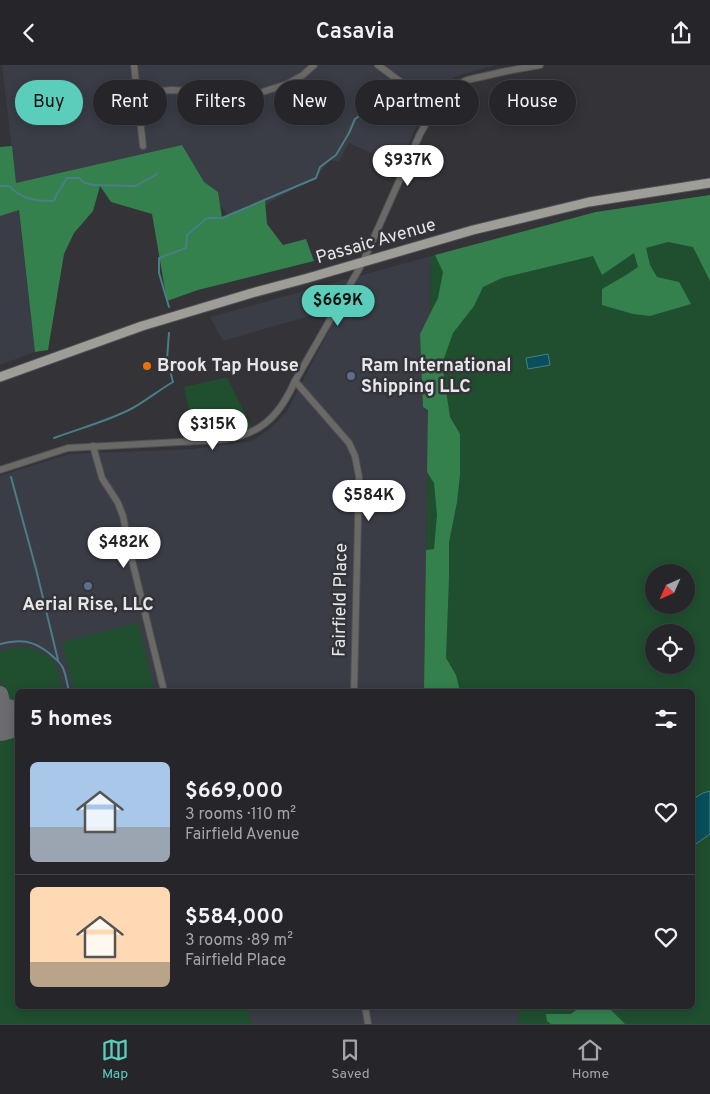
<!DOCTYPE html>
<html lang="en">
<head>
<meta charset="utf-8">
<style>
  :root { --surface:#26262a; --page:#2e2e32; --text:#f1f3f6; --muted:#a4a5a8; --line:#424347; --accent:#5bcebb }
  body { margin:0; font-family:Overpass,sans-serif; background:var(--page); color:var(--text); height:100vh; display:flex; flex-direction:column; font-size:19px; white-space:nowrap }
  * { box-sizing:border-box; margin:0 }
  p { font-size:16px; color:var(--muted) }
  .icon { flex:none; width:28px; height:28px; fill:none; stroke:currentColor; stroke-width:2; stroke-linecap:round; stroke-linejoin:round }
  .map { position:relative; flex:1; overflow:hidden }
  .panel { position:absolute; left:15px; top:624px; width:680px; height:320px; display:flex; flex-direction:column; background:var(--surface); border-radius:8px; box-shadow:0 2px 12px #0003,0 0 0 1px var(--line) }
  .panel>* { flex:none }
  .hud { position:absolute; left:15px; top:15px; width:680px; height:45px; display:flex; gap:10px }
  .needle { width:32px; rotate:225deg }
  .tools { position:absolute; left:645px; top:499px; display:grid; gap:10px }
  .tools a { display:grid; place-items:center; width:50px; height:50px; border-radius:50%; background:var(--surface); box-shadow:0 2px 12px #0003,0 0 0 1px var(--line); font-size:25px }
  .price { position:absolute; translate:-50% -42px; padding:0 11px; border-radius:18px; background:#fff; color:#222; font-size:16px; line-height:32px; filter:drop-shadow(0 1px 2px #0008) }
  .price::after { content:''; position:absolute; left:50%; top:30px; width:15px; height:11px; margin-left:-8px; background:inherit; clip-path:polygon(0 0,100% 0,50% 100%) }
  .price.on { background:var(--accent); color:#111 }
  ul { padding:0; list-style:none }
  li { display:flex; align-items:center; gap:15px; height:125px; padding:0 15px }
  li+li { border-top:1px solid var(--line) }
  li span { display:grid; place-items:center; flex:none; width:140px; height:100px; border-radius:8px; color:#555 }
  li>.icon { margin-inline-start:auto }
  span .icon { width:60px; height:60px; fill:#fffc; stroke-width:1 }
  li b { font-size:21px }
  h2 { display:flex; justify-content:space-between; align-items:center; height:60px; padding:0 15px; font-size:21px }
  .pill { padding:0 18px; border-radius:22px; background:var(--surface); box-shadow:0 2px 12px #0003,0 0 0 1px var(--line); font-size:18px; line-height:45px }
  .pill.on { background:var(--accent); color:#111 }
  header { display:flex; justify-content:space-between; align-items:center; height:65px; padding:0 15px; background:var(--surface); font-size:22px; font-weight:600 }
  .dock { display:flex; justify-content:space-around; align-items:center; height:70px; border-top:1px solid var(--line); background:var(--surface); font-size:14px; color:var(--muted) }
  .dock a { display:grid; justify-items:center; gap:2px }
  .dock .on { color:var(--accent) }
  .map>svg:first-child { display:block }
</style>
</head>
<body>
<header><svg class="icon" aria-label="back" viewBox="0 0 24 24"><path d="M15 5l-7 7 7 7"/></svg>Casavia<svg class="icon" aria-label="share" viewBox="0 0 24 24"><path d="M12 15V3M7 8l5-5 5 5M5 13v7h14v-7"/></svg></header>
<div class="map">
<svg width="710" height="959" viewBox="0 0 710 959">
  <rect width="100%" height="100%" fill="#333338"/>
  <g fill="#3a3c46">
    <path d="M2 0H496L457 11 440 21 422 49 399 101 349 78 339 97 330 95 317 111 235 157 200 118 182 80 16 119Z"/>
    <path d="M18 140 35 287 0 300V147Z"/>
    <path d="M431 191 424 626H18V941L0 959V411L69 389 193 384 252 376 270 364 287 346 331 261 320 248 223 276 210 252Z"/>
    <path d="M247 941H518L519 959H251Z"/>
  </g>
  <g fill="#1f4f2f" fill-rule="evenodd">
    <path d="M710 130V959H519L518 941H692V626H424L431 191 596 147ZM654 508H686V540H654ZM654 568H686V600H654Z"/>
    <path d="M227 312 252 363 220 370 195 372 184 322Z"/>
    <path d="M138 558 155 626H74L62 577Z"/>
    <path d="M15 582C29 582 47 586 55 599 59 605 60 619 62 626H18V941H247L251 959H0V668L15 664 0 613V587Z"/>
  </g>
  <g fill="#34814e">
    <path d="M182 80 204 117 218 127 222 153 265 135 267 159 283 180 306 174 314 196 198 225 167 236 152 149 111 137 100 121 93 146 74 168 64 189 48 285 35 287 19 145 0 151V82L12 81 16 118Z"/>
    <path d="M710 130V216L693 182 668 177 646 183 650 200 657 212 679 217 691 239 650 251 633 249 602 240V224L626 210 638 202 634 188 602 210 593 191 502 213 483 222 474 241 453 268 442 299 450 352 460 369V410L457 437 449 477V512L446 593 456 610 460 626H424L426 485 434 484 437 450 434 418 427 407 428 345 423 342 420 269 438 233 443 207 435 190 596 147Z"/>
    <path d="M576 941H607L625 959H551L547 956 546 949H571L576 945Z"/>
  </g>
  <g fill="#084f5b" stroke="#4b7d86">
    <path d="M548 289 550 300 528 304 526 293Z"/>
    <path d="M710 726V769L693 781V734L703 728Z"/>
  </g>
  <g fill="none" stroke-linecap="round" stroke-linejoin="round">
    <g stroke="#4b7d86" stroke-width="2">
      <path d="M0 121H9C23 135 36 136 54 136L57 129 67 113H79L85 118 93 120 136 121 157 109"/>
      <path d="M169 242 159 208V193L186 183 187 170 207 153H222L316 113 320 102 336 90 349 68 355 54 373 41 386 20"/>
      <path d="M54 373C78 364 104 357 127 346 144 338 157 326 173 317L167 294 169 268"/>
      <path d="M11 412 36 504 58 595"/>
      <path d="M0 579C21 574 32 575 49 588 54 593 60 596 63 603 66 610 67 619 69 626"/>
    </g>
    <path stroke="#6c6c70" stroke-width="16" d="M0 629 7 654"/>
    <path stroke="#6c6c70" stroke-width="40" d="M0 656 7 654"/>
    <defs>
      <g id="minor">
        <path d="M134 0 143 81"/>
        <path d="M378 0 402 18 436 39"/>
        <path d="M137 28 172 25 253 30 287 19 303 10 314 0"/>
        <path d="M295 316 349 378 355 391 359 412 354 626"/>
        <path d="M93 381 102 413 118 438 123 451 131 491 164 626"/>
        <path d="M0 405 68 383 217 375C228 374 239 372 248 368 272 359 285 338 295 316L363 197 420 69 442 30 450 23 467 15 507 6 540 0"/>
        <path d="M365 941 368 959"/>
      </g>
      <path id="major" d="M0 312 142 261 252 228 308 213 473 165 589 137 710 118"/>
    </defs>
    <use href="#minor" stroke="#505054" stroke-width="8"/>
    <use href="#major" stroke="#505054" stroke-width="11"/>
    <use href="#minor" stroke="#6a6966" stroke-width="6"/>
    <use href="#major" stroke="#9f9d98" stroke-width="9"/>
  </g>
  <circle fill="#e8710a" stroke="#333338" stroke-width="2" cx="147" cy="301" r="5"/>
  <g fill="#5c6f8a" stroke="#333338" stroke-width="2">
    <circle cx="351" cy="311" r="5"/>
    <circle cx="88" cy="521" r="5"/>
  </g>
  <g text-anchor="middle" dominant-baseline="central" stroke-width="5" stroke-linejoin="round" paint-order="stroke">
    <g font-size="18" fill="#e6e7ea" stroke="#333338">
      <text transform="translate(376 177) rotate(-16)">Passaic Avenue</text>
      <text transform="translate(341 535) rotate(-89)">Fairfield Place</text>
    </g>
    <g font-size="18" font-weight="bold" fill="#e6e7ea" stroke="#333338" text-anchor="start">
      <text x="157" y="301">Brook Tap House</text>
      <text x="361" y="301">Ram International<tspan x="361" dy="21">Shipping LLC</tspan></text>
      <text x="88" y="540" text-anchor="middle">Aerial Rise, LLC</text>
    </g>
  </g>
</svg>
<div class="tools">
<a><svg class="needle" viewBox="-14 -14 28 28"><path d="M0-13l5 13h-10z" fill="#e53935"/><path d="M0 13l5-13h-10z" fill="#a4a5a8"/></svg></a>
<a><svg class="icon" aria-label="locate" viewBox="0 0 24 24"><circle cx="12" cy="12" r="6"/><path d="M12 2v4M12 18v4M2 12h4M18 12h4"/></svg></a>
</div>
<b class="price" style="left:408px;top:122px">$937K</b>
<b class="price on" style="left:338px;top:262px">$669K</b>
<b class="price" style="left:213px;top:386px">$315K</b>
<b class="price" style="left:369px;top:457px">$584K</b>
<b class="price" style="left:124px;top:504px">$482K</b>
<div class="hud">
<a class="pill on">Buy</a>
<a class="pill">Rent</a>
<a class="pill">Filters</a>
<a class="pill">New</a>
<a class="pill">Apartment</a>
<a class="pill">House</a>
</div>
<section class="panel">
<h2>5 homes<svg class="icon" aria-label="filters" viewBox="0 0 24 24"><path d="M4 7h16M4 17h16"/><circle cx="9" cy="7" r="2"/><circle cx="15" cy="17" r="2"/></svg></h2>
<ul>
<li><span style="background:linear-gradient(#a9c7e8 65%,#9aa5b1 0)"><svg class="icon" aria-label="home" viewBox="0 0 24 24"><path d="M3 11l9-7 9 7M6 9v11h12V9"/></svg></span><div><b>$669,000</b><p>3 rooms · 110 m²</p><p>Fairfield Avenue</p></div><svg class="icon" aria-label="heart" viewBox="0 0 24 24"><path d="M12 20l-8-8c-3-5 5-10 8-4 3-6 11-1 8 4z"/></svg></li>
<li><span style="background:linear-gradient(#ffd9b3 75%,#b9a48a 0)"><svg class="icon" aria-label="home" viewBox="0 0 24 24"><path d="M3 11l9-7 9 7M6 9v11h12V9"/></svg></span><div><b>$584,000</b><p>3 rooms · 89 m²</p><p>Fairfield Place</p></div><svg class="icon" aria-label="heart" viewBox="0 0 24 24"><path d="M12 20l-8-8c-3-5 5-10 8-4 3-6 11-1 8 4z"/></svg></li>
</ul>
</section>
</div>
<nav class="dock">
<a class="on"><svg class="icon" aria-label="map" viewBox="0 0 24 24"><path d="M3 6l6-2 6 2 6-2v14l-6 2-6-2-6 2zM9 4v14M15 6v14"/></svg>Map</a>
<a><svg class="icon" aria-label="saved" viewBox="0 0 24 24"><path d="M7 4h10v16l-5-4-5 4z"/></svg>Saved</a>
<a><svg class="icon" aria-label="home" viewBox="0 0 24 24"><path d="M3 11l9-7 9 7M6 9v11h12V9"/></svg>Home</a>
</nav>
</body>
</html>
